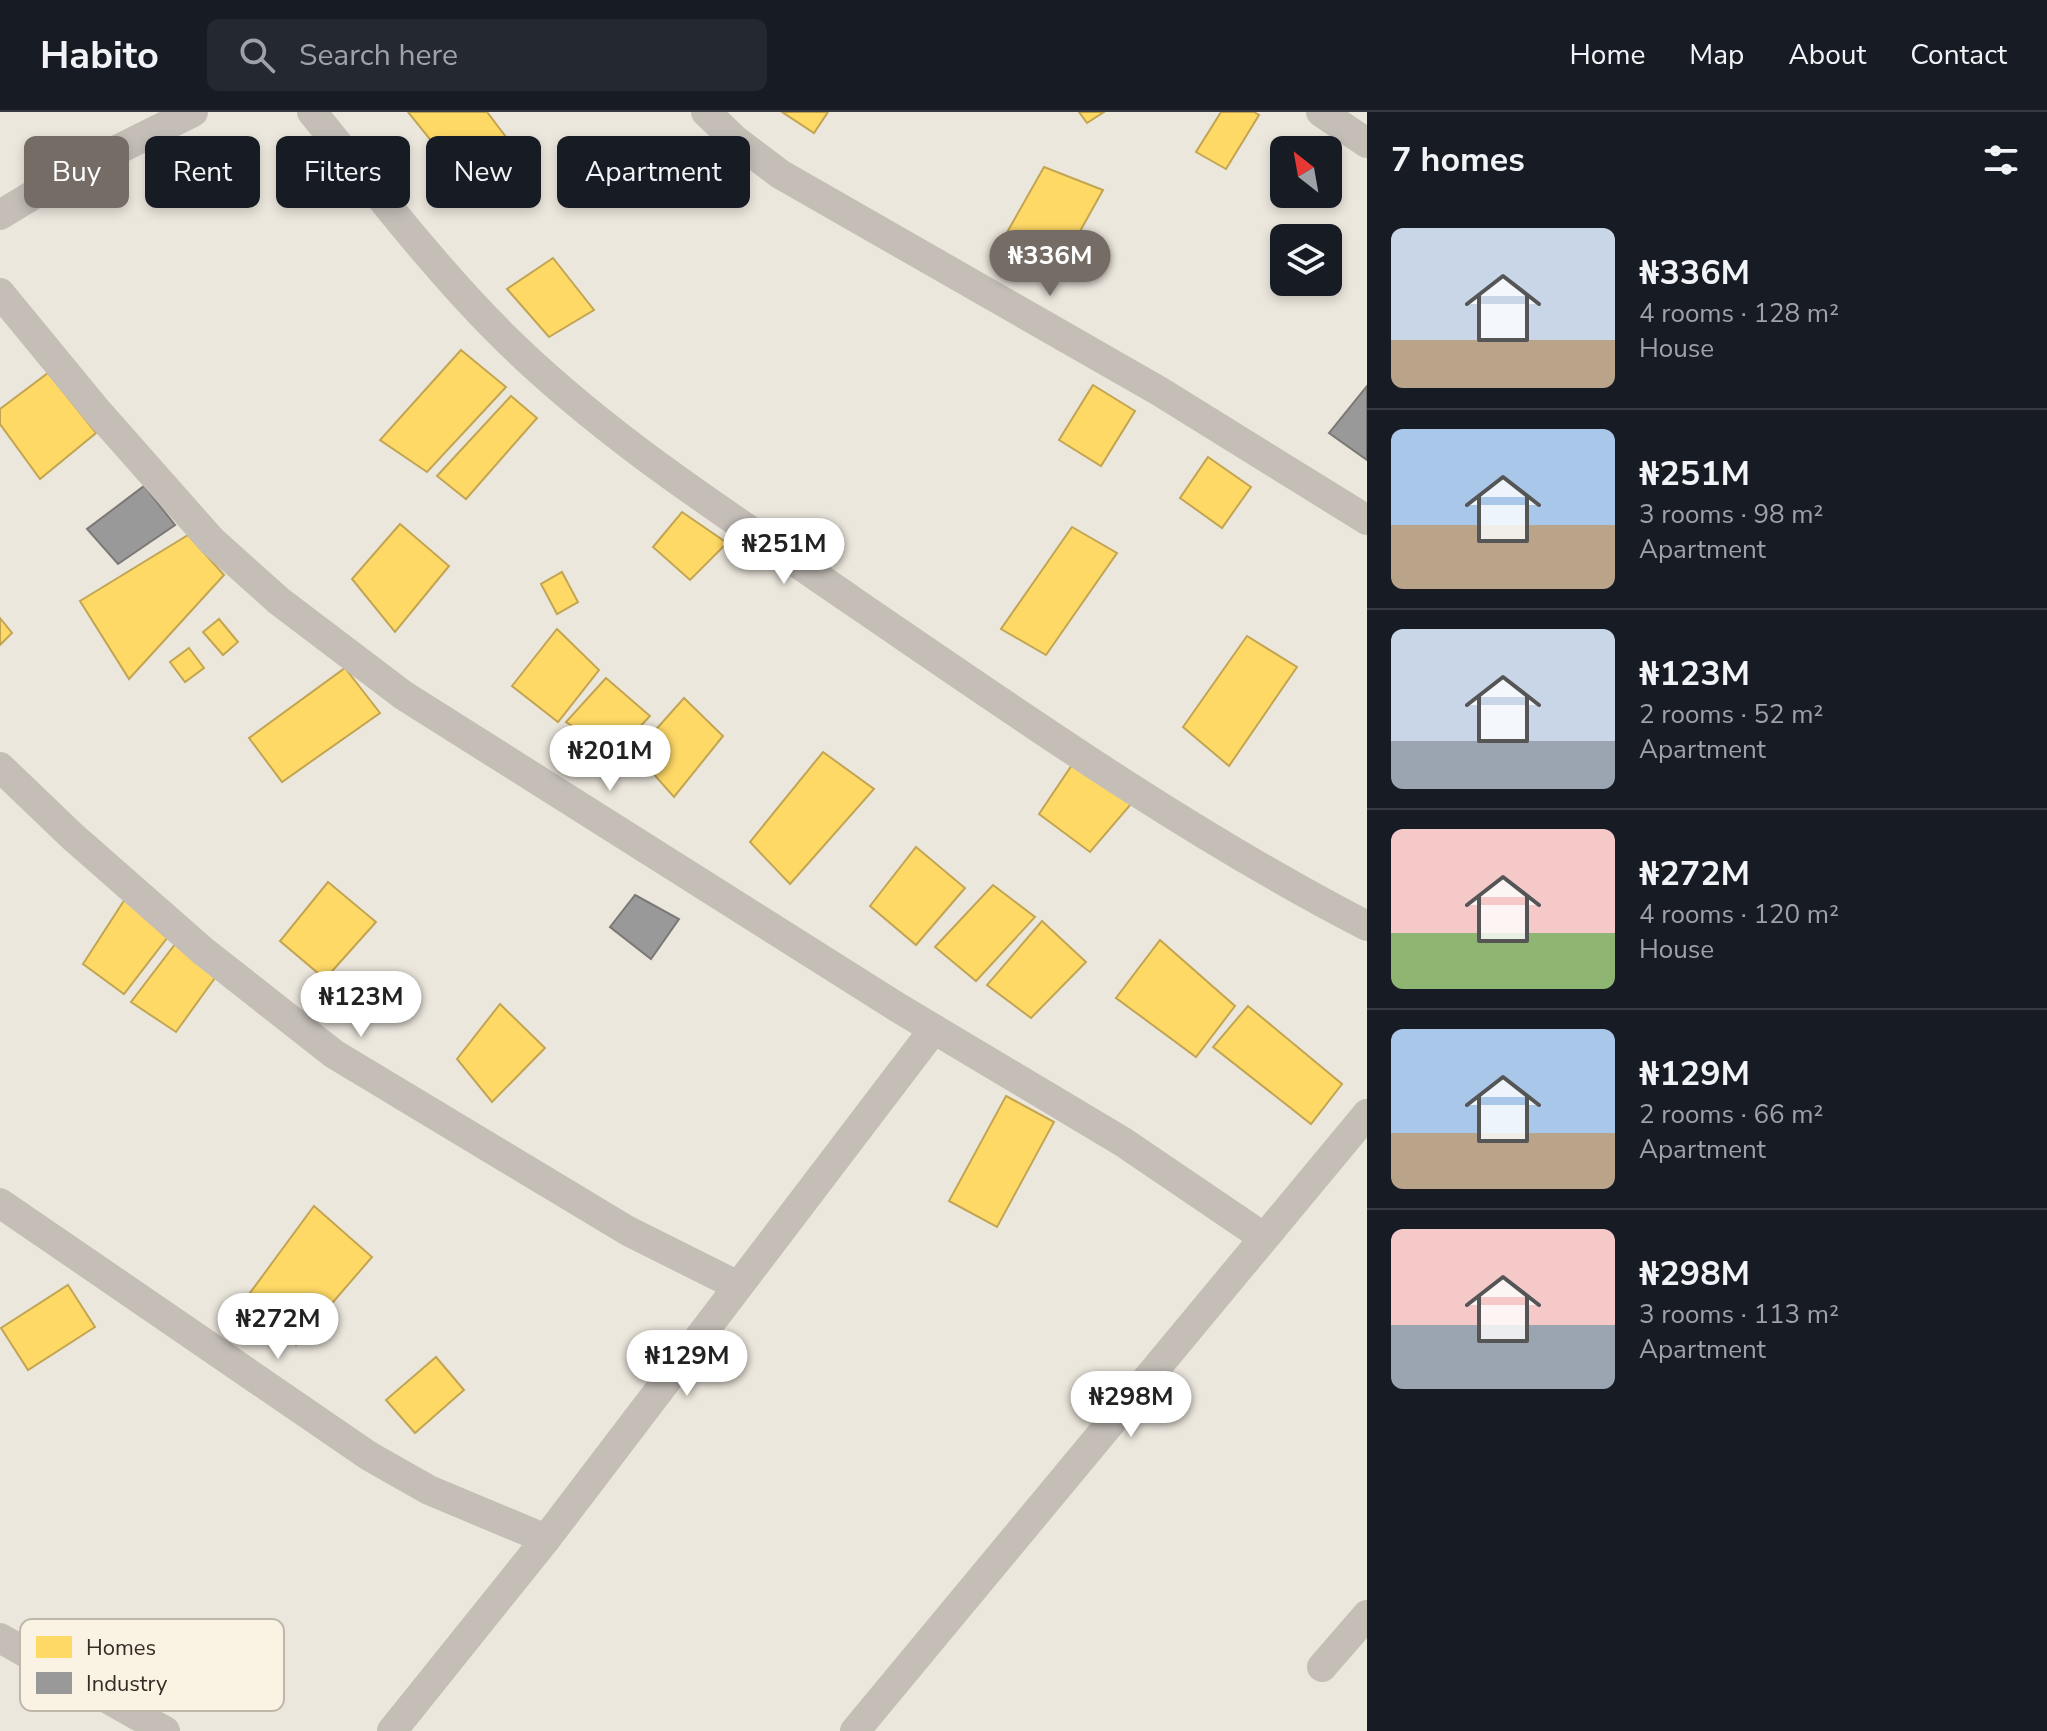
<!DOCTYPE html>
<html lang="en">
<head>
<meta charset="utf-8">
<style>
  :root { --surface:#171b24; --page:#242831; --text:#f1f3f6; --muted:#9ea1a6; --line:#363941; --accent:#756d65 }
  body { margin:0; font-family:"Nunito Sans",sans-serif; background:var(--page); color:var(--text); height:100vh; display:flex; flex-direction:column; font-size:30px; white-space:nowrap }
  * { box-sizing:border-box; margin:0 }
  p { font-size:26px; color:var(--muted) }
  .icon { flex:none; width:44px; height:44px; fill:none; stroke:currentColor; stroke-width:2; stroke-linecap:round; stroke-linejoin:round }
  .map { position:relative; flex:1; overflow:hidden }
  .drawer { display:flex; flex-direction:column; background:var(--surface); width:680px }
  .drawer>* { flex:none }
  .hud { position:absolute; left:24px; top:24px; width:760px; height:72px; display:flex; gap:16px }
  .needle { width:52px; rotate:329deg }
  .fabs { position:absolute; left:1270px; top:24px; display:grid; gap:16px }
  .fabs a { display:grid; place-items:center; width:72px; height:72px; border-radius:12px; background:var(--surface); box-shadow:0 4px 12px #0003; font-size:40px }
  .price { position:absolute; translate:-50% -68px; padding:0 18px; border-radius:28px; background:#fff; color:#222; font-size:26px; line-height:52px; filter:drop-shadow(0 2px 4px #0008) }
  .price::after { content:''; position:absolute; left:50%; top:48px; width:24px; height:18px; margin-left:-12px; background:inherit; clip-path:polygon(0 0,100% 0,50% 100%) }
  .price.selected { background:var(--accent); color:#fff }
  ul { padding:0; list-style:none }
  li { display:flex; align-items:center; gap:24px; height:200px; padding:0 24px }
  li+li { border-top:2px solid var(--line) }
  li span { display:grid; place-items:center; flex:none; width:224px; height:160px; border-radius:12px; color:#555 }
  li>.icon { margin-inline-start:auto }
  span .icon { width:96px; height:96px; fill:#fffc; stroke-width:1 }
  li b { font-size:34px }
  h2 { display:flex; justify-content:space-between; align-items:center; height:96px; padding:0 24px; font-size:34px }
  .chip { padding:0 28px; border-radius:12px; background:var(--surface); box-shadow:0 4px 12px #0003; font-size:28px; line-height:72px }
  .chip.selected { background:var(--accent); color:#fff }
  header { display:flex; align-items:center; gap:48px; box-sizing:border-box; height:112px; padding:0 40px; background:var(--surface); border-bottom:2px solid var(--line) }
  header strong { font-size:38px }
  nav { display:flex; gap:44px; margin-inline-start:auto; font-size:28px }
  .search { width:560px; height:72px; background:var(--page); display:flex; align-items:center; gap:20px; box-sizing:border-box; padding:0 28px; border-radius:12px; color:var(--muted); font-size:30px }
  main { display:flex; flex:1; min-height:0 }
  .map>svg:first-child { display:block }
</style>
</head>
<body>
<header>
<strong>Habito</strong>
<div class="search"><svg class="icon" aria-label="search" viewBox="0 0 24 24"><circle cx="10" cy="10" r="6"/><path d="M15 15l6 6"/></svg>Search here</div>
<nav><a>Home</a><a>Map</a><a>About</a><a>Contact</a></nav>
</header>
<main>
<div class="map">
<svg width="1367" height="1619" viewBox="0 0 1367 1619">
  <rect width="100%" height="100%" fill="#ece7dd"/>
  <g fill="#ffd966" stroke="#c2a552" stroke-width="2">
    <path d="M408 0H487L506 25 458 62Z"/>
    <path d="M782 0H828L814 21Z"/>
    <path d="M1079 0H1104L1087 11Z"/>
    <path d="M1221 0H1254L1259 3 1226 57 1196 40Z"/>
    <path d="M1044 55 1103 78 1059 157 1001 131Z"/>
    <path d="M553 146 594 198 549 225 507 177Z"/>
    <path d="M461 238 506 275 427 360 380 328Z"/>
    <path d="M48 261 96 321 40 367 0 312V297Z"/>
    <path d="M1093 273 1135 299 1101 354 1059 328Z"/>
    <path d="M511 284 537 306 466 387 437 364Z"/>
    <path d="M1208 345 1251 375 1222 416 1180 386Z"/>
    <path d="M682 400 727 431 690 468 653 435Z"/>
    <path d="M400 412 449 454 395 520 352 467Z"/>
    <path d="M1072 415 1117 441 1046 543 1001 517Z"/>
    <path d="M188 423 224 463 129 567 80 489Z"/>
    <path d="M562 460 578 490 557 502 541 472Z"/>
    <path d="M0 506 12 521 0 533Z"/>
    <path d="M219 507 238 530 223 543 203 520Z"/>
    <path d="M557 517 599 558 558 610 512 574Z"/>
    <path d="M1247 524 1297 555 1229 654 1183 615Z"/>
    <path d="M189 536 204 556 185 570 170 550Z"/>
    <path d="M345 556 380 601 282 670 249 626Z"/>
    <path d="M606 566 650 604 615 641 566 610Z"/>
    <path d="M684 586 723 624 674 685 635 641Z"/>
    <path d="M823 640 874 677 790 772 750 730Z"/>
    <path d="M1072 653 1131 692 1090 740 1039 702Z"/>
    <path d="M916 735 965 776 916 833 870 794Z"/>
    <path d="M328 770 376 810 325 867 280 829Z"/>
    <path d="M993 773 1035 805 976 869 935 835Z"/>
    <path d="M125 787 167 826 124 882 83 852Z"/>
    <path d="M1042 809 1086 850 1031 906 987 873Z"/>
    <path d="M1160 828 1235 894 1196 945 1116 886Z"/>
    <path d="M176 831 217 863 176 920 131 890Z"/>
    <path d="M500 892 545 936 492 990 457 947Z"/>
    <path d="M1248 894 1342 972 1311 1012 1213 935Z"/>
    <path d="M1006 984 1054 1010 997 1115 949 1089Z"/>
    <path d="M314 1094 372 1145 296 1233 247 1185Z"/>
    <path d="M68 1173 95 1215 28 1258 1 1216Z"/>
    <path d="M436 1245 464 1278 415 1321 386 1288Z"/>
  </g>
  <g fill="#999" stroke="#7b7876" stroke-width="2">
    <path d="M1367 274V348L1329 321Z"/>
    <path d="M144 374 175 413 118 452 87 417Z"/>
    <path d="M635 783 679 807 651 847 610 815Z"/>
  </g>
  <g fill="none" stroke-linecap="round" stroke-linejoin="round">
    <g stroke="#c4beb7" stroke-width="30">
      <path d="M312 0C373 75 432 153 500 221 605 326 733 406 854 490 1021 604 1187 721 1367 814"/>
      <path d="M706 0 735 28 780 62 1159 279 1367 408"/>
      <path d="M1321 0 1367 31"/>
      <path d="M0 103 61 66 193 0"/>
      <path d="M0 181 97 299 212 429 279 489 403 583 897 895 1123 1030 1263 1125"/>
      <path d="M0 655 72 724 203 839 334 942 628 1119 738 1174"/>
      <path d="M0 1091 369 1344 429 1378 546 1427"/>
      <path d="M0 1526 165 1619"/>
      <path d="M1322 1555 1367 1503"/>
      <path d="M392 1619 546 1427 934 917"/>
      <path d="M855 1619 1367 1002"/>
    </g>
  </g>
  <rect x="20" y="1507" width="264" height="92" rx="12" fill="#faf2e3" stroke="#bfb7aa" stroke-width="2"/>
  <rect x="36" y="1524" width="36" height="22" fill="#ffd966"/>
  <rect x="36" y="1560" width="36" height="22" fill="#999"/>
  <g font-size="22" fill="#352c25">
    <text x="86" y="1543">Homes</text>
    <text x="86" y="1579">Industry</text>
  </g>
</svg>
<div class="fabs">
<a><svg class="needle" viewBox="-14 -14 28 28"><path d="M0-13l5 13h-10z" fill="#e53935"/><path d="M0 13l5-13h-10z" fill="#9ea1a6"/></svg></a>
<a><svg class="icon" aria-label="layers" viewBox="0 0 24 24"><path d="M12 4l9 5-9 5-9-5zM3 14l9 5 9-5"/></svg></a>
</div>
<b class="price selected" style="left:1050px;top:186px">₦336M</b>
<b class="price" style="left:784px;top:474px">₦251M</b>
<b class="price" style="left:610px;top:681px">₦201M</b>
<b class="price" style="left:361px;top:927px">₦123M</b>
<b class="price" style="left:278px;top:1249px">₦272M</b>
<b class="price" style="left:687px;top:1286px">₦129M</b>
<b class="price" style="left:1131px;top:1327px">₦298M</b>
<div class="hud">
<a class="chip selected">Buy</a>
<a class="chip">Rent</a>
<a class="chip">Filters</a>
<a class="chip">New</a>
<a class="chip">Apartment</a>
</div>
</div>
<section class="drawer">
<h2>7 homes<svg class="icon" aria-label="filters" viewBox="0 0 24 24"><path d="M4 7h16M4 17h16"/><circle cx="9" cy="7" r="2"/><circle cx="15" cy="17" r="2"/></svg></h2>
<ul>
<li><span style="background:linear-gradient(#c9d6e8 70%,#b9a48a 0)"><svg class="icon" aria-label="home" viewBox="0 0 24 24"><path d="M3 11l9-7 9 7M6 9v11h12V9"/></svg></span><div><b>₦336M</b><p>4 rooms · 128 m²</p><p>House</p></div></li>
<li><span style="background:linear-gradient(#a9c7e8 60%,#b9a48a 0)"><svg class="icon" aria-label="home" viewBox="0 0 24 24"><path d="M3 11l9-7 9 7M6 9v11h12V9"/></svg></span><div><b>₦251M</b><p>3 rooms · 98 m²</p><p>Apartment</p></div></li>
<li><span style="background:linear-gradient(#c9d6e8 70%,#9aa5b1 0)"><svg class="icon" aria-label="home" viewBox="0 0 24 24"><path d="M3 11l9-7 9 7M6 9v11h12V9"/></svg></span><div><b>₦123M</b><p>2 rooms · 52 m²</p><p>Apartment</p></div></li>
<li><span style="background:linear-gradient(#f6c9c9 65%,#8fb573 0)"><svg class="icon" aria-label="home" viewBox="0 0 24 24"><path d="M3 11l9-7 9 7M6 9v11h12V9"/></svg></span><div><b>₦272M</b><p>4 rooms · 120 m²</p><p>House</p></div></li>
<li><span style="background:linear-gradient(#a9c7e8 65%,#b9a48a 0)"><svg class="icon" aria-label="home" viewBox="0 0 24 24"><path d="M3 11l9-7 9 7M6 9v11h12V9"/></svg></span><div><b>₦129M</b><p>2 rooms · 66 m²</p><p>Apartment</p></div></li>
<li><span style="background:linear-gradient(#f6c9c9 60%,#9aa5b1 0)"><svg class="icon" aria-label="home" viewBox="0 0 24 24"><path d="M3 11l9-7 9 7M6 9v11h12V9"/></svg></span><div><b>₦298M</b><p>3 rooms · 113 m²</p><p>Apartment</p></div></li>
</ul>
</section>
</main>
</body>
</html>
